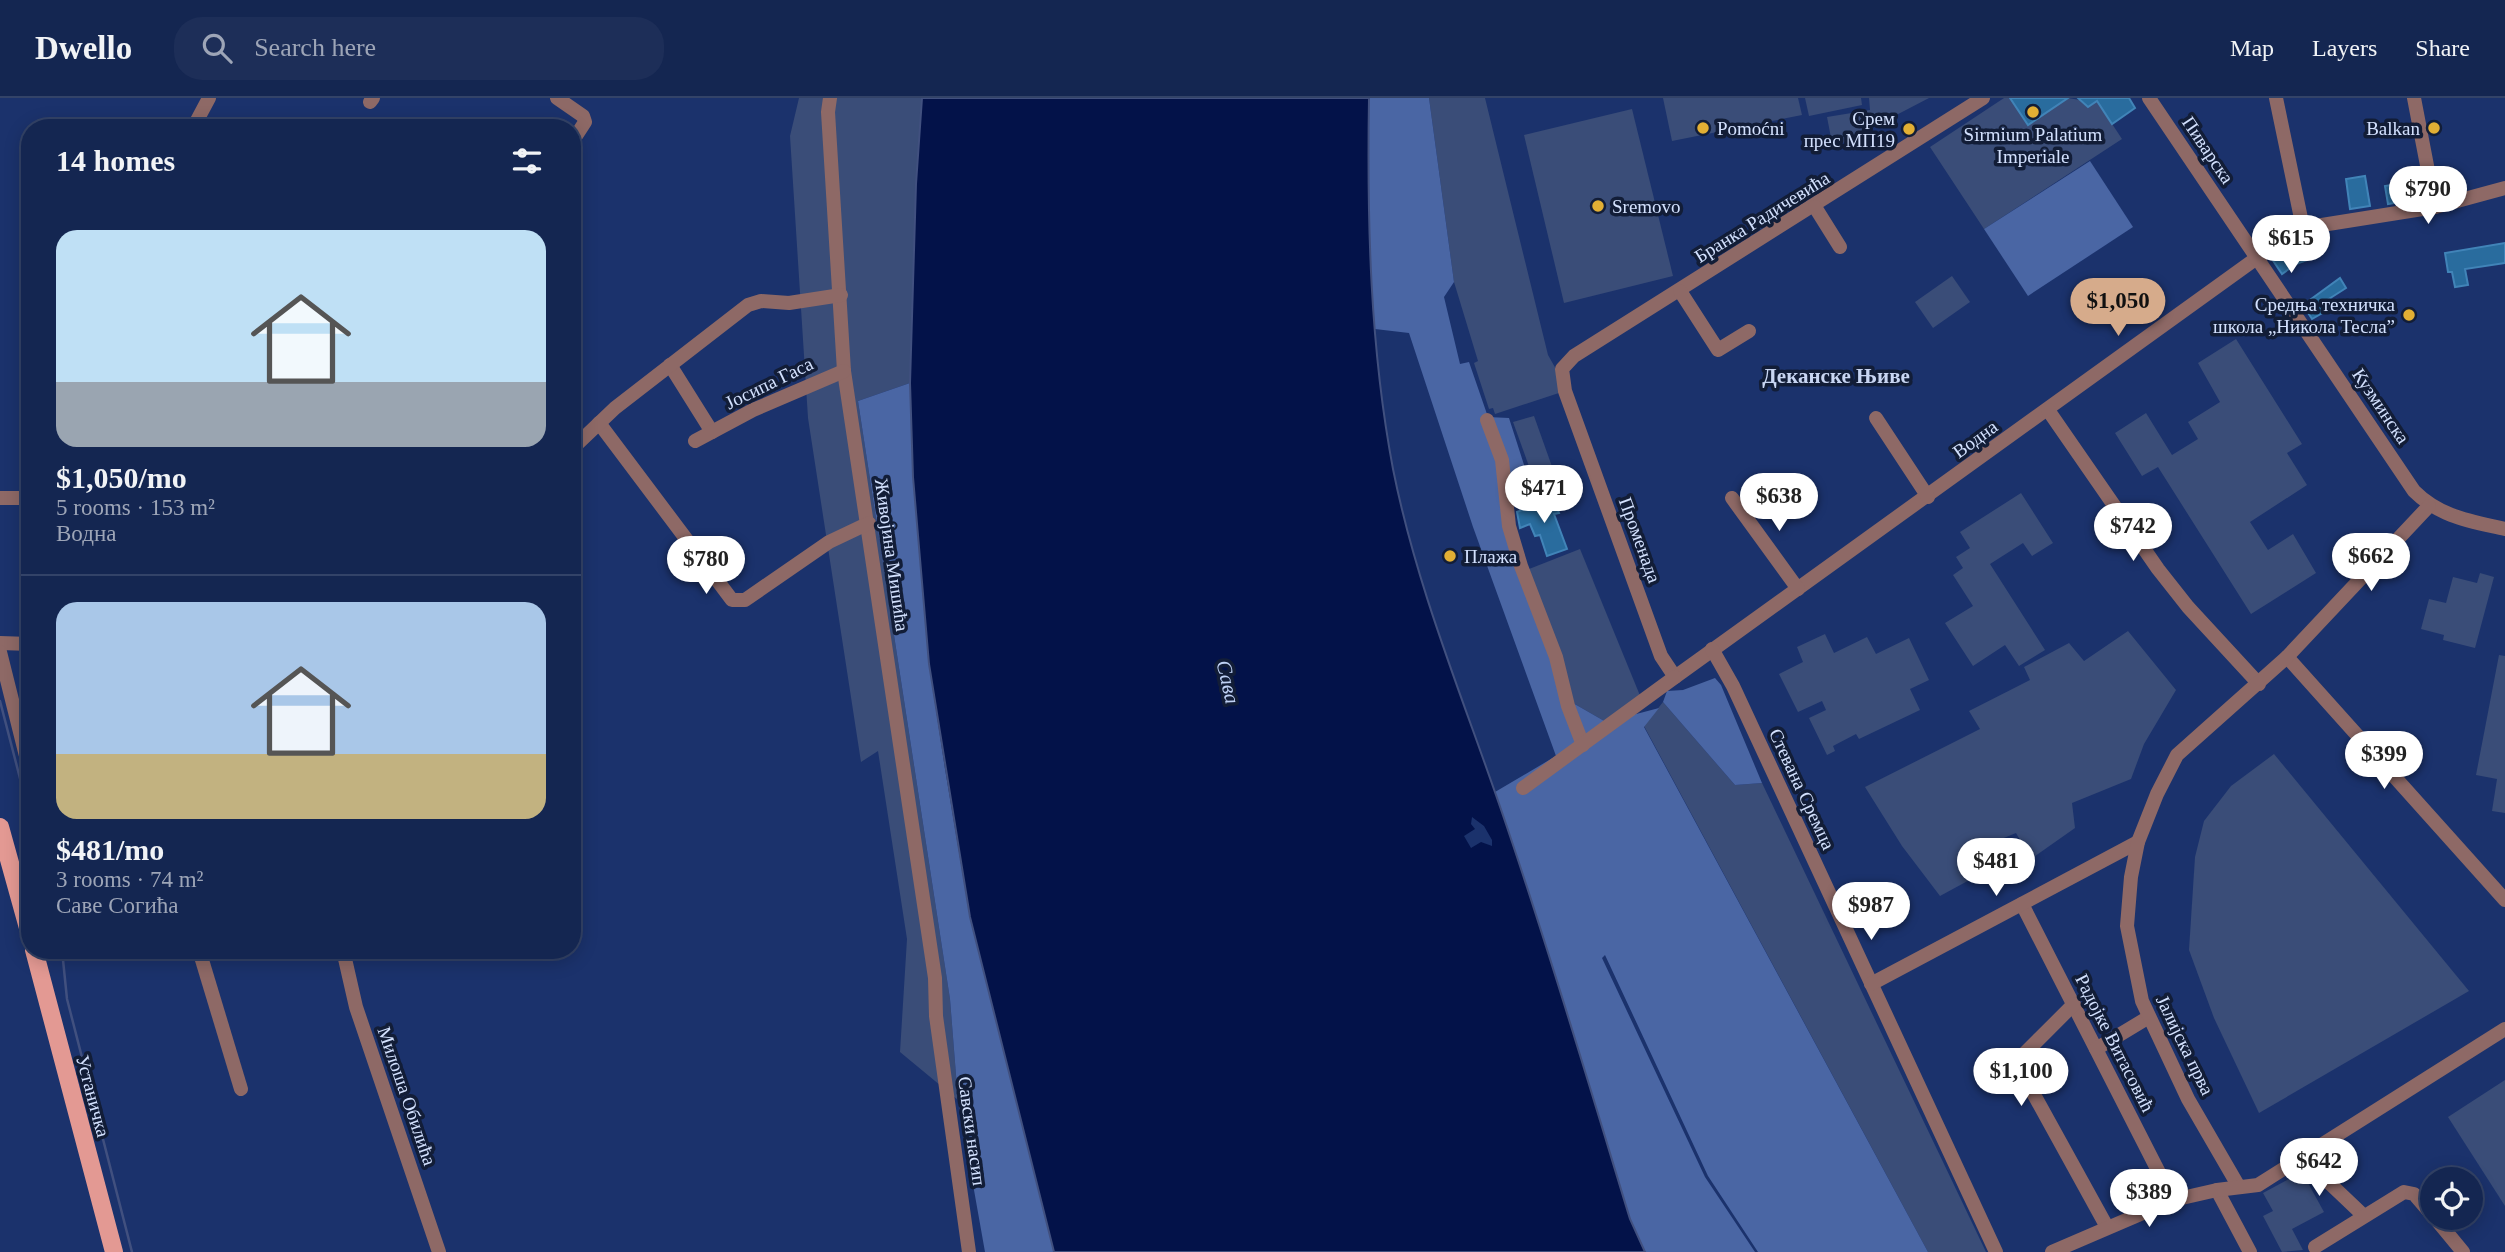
<!DOCTYPE html>
<html lang="en">
<head>
<meta charset="utf-8">
<style>
  :root { --surface:#142651; --page:#1d2e58; --text:#f1f3f6; --muted:#9da5b7; --line:#334368; --accent:#d6ab8b }
  body { margin:0; font-family:"Times New Roman",serif; background:var(--page); color:var(--text); height:100vh; display:flex; flex-direction:column; font-size:26px; white-space:nowrap }
  * { box-sizing:border-box; margin:0 }
  p { font-size:23px; color:var(--muted) }
  .icon { flex:none; width:38px; height:38px; fill:none; stroke:currentColor; stroke-width:2; stroke-linecap:round; stroke-linejoin:round }
  .map { position:relative; flex:1; overflow:hidden }
  .panel { position:absolute; left:21px; top:21px; width:560px; height:840px; display:flex; flex-direction:column; background:var(--surface); border-radius:28px; box-shadow:0 4px 18px #0003,0 0 0 2px var(--line) }
  .panel>* { flex:none }
  .buttons { position:absolute; left:2420px; top:1069px; display:grid; gap:14px }
  .buttons a { display:grid; place-items:center; width:63px; height:63px; border-radius:50%; background:var(--surface); box-shadow:0 4px 18px #0003,0 0 0 2px var(--line); font-size:35px }
  .price { position:absolute; translate:-50% -60px; padding:0 16px; border-radius:24px; background:#fff; color:#222; font-size:23px; line-height:46px; filter:drop-shadow(0 2px 4px #0008) }
  .price::after { content:''; position:absolute; left:50%; top:42px; width:21px; height:16px; margin-left:-10px; background:inherit; clip-path:polygon(0 0,100% 0,50% 100%) }
  .price.current { background:var(--accent); color:#111 }
  ul { padding:0; list-style:none }
  li { display:grid; align-content:center; gap:14px; height:371px; padding:0 35px }
  li+li { border-top:2px solid var(--line) }
  li span { display:grid; place-items:center; height:217px; border-radius:21px; color:#555 }
  li>.icon { margin-inline-start:auto }
  span .icon { width:126px; height:126px; fill:#fffc; stroke-width:1 }
  li b { font-size:30px }
  h2 { display:flex; justify-content:space-between; align-items:center; height:84px; padding:0 35px; font-size:30px }
  header { display:flex; align-items:center; gap:42px; box-sizing:border-box; height:98px; padding:0 35px; background:var(--surface); border-bottom:2px solid var(--line) }
  header strong { font-size:33px }
  nav { display:flex; gap:38px; margin-inline-start:auto; font-size:24px }
  .search { width:490px; height:63px; background:var(--page); display:flex; align-items:center; gap:18px; box-sizing:border-box; padding:0 24px; border-radius:28px; color:var(--muted); font-size:26px }
  .map>svg:first-child { display:block }
</style>
</head>
<body>
<header>
<strong>Dwello</strong>
<div class="search"><svg class="icon" aria-label="search" viewBox="0 0 24 24"><circle cx="10" cy="10" r="6"/><path d="M15 15l6 6"/></svg>Search here</div>
<nav><a>Map</a><a>Layers</a><a>Share</a></nav>
</header>
<div class="map">
<svg width="2505" height="1154" viewBox="0 0 2505 1154">
  <rect width="100%" height="100%" fill="#1b326c"/>
  <g fill="#3a4d78">
    <path d="M799 0H922L916 86 910 285 858 303 950 901 958 1002 900 954 907 841 878 653 861 664 808 320 790 38Z"/>
    <path d="M1429 0H1485L1548 257 1565 287V293L1495 316 1493 310 1489 311 1474 265 1478 263 1454 184Z"/>
    <path d="M1663 0H1798L1802 17 1672 43Z"/>
    <path d="M1805 0H1861L1862 7 1809 18Z"/>
    <path d="M1869 0H1929L1833 50 1827 19 1870 12Z"/>
    <path d="M2004 0H2010L2028 27 2068 0 2080 2 2088 9 2097 3 2122 41 1984 131 1930 49Z"/>
    <path d="M1632 11 1673 178 1564 205 1524 37Z"/>
    <path d="M1952 178 1970 204 1933 230 1915 204Z"/>
    <path d="M2236 241 2302 346 2287 355 2307 387 2250 424 2268 452 2293 436 2316 475 2251 516 2158 369 2142 378 2115 335 2146 315 2172 357 2198 341 2188 324 2220 304 2198 265Z"/>
    <path d="M1534 318 1560 391 1540 399 1513 324Z"/>
    <path d="M2021 395 2053 445 2032 458 2023 445 1990 466 2045 552 2019 568 2005 547 1973 568 1945 525 1973 508 1953 477 1963 470 1956 459 1970 450 1960 434Z"/>
    <path d="M1580 451 1641 600 1606 624 1559 597 1524 473Z"/>
    <path d="M2480 475 2494 479 2475 550 2443 542 2444 537 2421 531 2429 501 2446 505 2453 479 2477 485Z"/>
    <path d="M2128 533 2176 592 2144 646 2131 681 2072 705 2075 730 2031 761 2016 735 1967 755 1975 779 1940 798 1902 748 1865 689 1980 631 1969 613 2030 582 2024 569 2069 545 2084 563Z"/>
    <path d="M1825 536 1834 555 1867 539 1876 556 1909 540 1929 582 1910 591 1920 612 1859 641 1856 636 1833 648 1835 653 1827 657 1809 620 1826 612 1822 603 1798 614 1779 576 1803 564 1797 549Z"/>
    <path d="M2499 557 2505 558V715L2492 713 2497 681 2476 677Z"/>
    <path d="M1663 604 1735 687 1762 685 1986 1154H1928L1644 628Z"/>
    <path d="M2274 656 2469 893 2259 1015 2214 920 2189 852 2195 759 2204 723 2231 688Z"/>
    <path d="M2505 982V1108L2448 1019Z"/>
    <path d="M2302 1074 2324 1114 2292 1131 2303 1152 2282 1154 2263 1118 2273 1113 2263 1095Z"/>
  </g>
  <g fill="#4a66a4">
    <path d="M1369 0H1429L1454 184 1444 199 1460 266 1469 264 1488 319 1509 320 1526 373 1512 377 1504 409 1555 551 1559 597 1606 624 1659 610 1644 629 1928 1154H1758L1708 1078 1605 857 1602 860 1705 1079 1755 1154H1645L1630 1121 1562 899 1495 694 1556 658 1473 429 1409 235 1375 231 1367 131Z"/>
    <path d="M2090 63 2133 129 2028 198 1984 131Z"/>
    <path d="M910 285 913 379 929 566 945 671 970 820 1054 1154H985L958 1002 950 901 858 303Z"/>
    <path d="M1715 580 1721 587 1762 685 1735 687 1663 604 1667 593 1683 592Z"/>
  </g>
  <path fill="#031249" stroke="#41507f" stroke-width="2" d="M922 0H1369C1367 124 1370 249 1393 371 1418 497 1470 617 1510 738 1553 865 1591 993 1630 1121L1645 1154H1054L970 819 929 566 913 379 910 285 916 86Z"/>
  <path fill="#1b326c" d="M1472 719 1484 728 1492 742V748L1481 744 1471 750 1464 738 1475 731 1471 726Z"/>
  <g fill="none" stroke-linecap="round" stroke-linejoin="round">
    <g stroke="#41507f" stroke-width="2.5">
      <path d="M0 603 30 719"/>
      <path d="M62 852 67 901 132 1154"/>
    </g>
  </g>
  <g fill="#296c9e" stroke="#4184b8" stroke-width="2">
    <path d="M2010 0H2068L2028 27Z"/>
    <path d="M2078 0H2129L2135 10 2112 26 2097 3 2088 9Z"/>
    <path d="M2365 78 2370 108 2350 111 2346 81Z"/>
    <path d="M2415 83 2418 101 2388 106 2385 88Z"/>
    <path d="M2302 143 2310 161 2296 166 2282 176 2272 161Z"/>
    <path d="M2505 145V165L2465 171 2468 187 2455 189 2452 174H2448L2445 155Z"/>
    <path d="M2340 180 2346 190 2321 206 2326 213 2312 221 2303 207Z"/>
    <path d="M1553 400 1559 415 1554 416 1567 451 1547 458 1540 437 1535 438 1530 426 1520 430 1517 414Z"/>
  </g>
  <g fill="none" stroke-linecap="round" stroke-linejoin="round">
    <g stroke="#8e6966" stroke-width="14">
      <path d="M557 0 583 18 585 24 572 44"/>
      <path d="M830 0 828 14 844 273 935 880 936 918 969 1154"/>
      <path d="M1983 0 1574 258 1562 271 1565 293 1661 558 1675 579 2279 144 2303 130 2435 109 2505 90"/>
      <path d="M2149 0 2414 393C2440 419 2470 423 2505 431"/>
      <path d="M2276 0 2303 130"/>
      <path d="M2414 0 2435 109"/>
      <path d="M370 4 373 0"/>
      <path d="M193 30 209 0"/>
      <path d="M1815 109 1840 149"/>
      <path d="M1680 193 1718 252 1749 233"/>
      <path d="M670 267 712 334"/>
      <path d="M2048 312 2158 471 2188 509 2259 586"/>
      <path d="M1876 320 1928 399"/>
      <path d="M1487 322 1502 362 1509 428 1521 468 1556 559 1568 608 1583 647"/>
      <path d="M599 325 732 502H745L829 444 869 425"/>
      <path d="M695 343 753 312 844 273"/>
      <path d="M572 351 615 310 748 207 761 203 789 205 841 197"/>
      <path d="M0 400H30"/>
      <path d="M1732 400 1798 491"/>
      <path d="M0 545 30 546"/>
      <path d="M1712 551 1733 588 1996 1154"/>
      <path d="M0 554 30 674"/>
      <path d="M2287 559 2505 802"/>
      <path d="M1523 690 1675 579"/>
      <path d="M2022 806 2173 1102"/>
      <path d="M199 852 241 991"/>
      <path d="M343 852 356 909 439 1154"/>
      <path d="M1871 886 2138 744"/>
      <path d="M2074 906 2016 964 2107 1129"/>
      <path d="M2096 951 2149 919"/>
      <path d="M2302 1059 2364 1118"/>
      <path d="M2239 1089 2188 1001 2142 903 2127 828 2131 779 2138 744 2157 696 2177 657 2287 559 2429 408"/>
      <path d="M2217 1092 2250 1154"/>
      <path d="M2435 1120 2463 1154"/>
      <path d="M2315 1149 2404 1094 2414 1096 2432 1117"/>
      <path d="M2052 1154 2173 1102 2217 1092 2258 1087 2505 931"/>
    </g>
    <g stroke="#e39993" stroke-width="18">
      <path d="M0 729 30 837"/>
      <path d="M34 852 114 1154"/>
    </g>
  </g>
  <g fill="#e2af34" stroke="#121d37" stroke-width="2.5">
    <circle cx="2033" cy="14" r="7"/>
    <circle cx="1703" cy="30" r="7"/>
    <circle cx="2434" cy="30" r="7"/>
    <circle cx="1909" cy="31" r="7"/>
    <circle cx="1598" cy="108" r="7"/>
    <circle cx="2409" cy="217" r="7"/>
    <circle cx="1450" cy="458" r="7"/>
  </g>
  <g text-anchor="middle" dominant-baseline="central" stroke-width="7" stroke-linejoin="round" paint-order="stroke">
    <g font-size="19" fill="#d3e1fe" stroke="#121d37" text-anchor="end">
      <text x="1895" y="20">Срем<tspan x="1895" dy="22">прес МП19</tspan></text>
      <text x="1717" y="30" text-anchor="start">Pomoćni</text>
      <text x="2420" y="30">Balkan</text>
      <text x="2033" y="36" text-anchor="middle">Sirmium Palatium<tspan x="2033" dy="22">Imperiale</tspan></text>
      <text x="1612" y="108" text-anchor="start">Sremovo</text>
      <text x="2395" y="206">Средња техничка<tspan x="2395" dy="22">школа „Никола Тесла”</tspan></text>
      <text x="1464" y="458" text-anchor="start">Плажа</text>
    </g>
    <g font-size="19" fill="#d3e1fe" stroke="#121d37">
      <text transform="translate(2208 52) rotate(56)">Пиварска</text>
      <text transform="translate(1762 119) rotate(-32)">Бранка Радичевића</text>
      <text transform="translate(769 285) rotate(-26)">Јосипа Гаса</text>
      <text transform="translate(2381 308) rotate(56)">Кузминска</text>
      <text transform="translate(1975 341) rotate(-36)">Водна</text>
      <text transform="translate(1640 442) rotate(70)">Променада</text>
      <text transform="translate(892 457) rotate(82)">Живојина Мишића</text>
      <text transform="translate(1802 691) rotate(65)">Стевана Сремца</text>
      <text transform="translate(2115 945) rotate(63)">Радојке Витасовић</text>
      <text transform="translate(2185 947) rotate(64)">Јалијска прва</text>
      <text transform="translate(93 998) rotate(75)">Устаничка</text>
      <text transform="translate(407 998) rotate(71)">Милоша Обилића</text>
      <text transform="translate(972 1033) rotate(82)">Савски насип</text>
    </g>
    <g font-size="21" font-weight="bold" fill="#c8d5f2" stroke="#121d37">
      <text x="1836" y="278">Деканске Њиве</text>
    </g>
    <g font-size="21" font-style="italic" fill="#bfd1f5" stroke="#121d37">
      <text transform="translate(1228 584) rotate(77)">Сава</text>
    </g>
  </g>
</svg>
<div class="buttons">
<a><svg class="icon" aria-label="locate" viewBox="0 0 24 24"><circle cx="12" cy="12" r="6"/><path d="M12 2v4M12 18v4M2 12h4M18 12h4"/></svg></a>
</div>
<b class="price" style="left:2428px;top:128px">$790</b>
<b class="price" style="left:2291px;top:177px">$615</b>
<b class="price current" style="left:2118px;top:240px">$1,050</b>
<b class="price" style="left:1544px;top:427px">$471</b>
<b class="price" style="left:1779px;top:435px">$638</b>
<b class="price" style="left:2133px;top:465px">$742</b>
<b class="price" style="left:2371px;top:495px">$662</b>
<b class="price" style="left:706px;top:498px">$780</b>
<b class="price" style="left:2384px;top:693px">$399</b>
<b class="price" style="left:1996px;top:800px">$481</b>
<b class="price" style="left:1871px;top:844px">$987</b>
<b class="price" style="left:2021px;top:1010px">$1,100</b>
<b class="price" style="left:2319px;top:1100px">$642</b>
<b class="price" style="left:2149px;top:1131px">$389</b>
<section class="panel">
<h2>14 homes<svg class="icon" aria-label="filters" viewBox="0 0 24 24"><path d="M4 7h16M4 17h16"/><circle cx="9" cy="7" r="2"/><circle cx="15" cy="17" r="2"/></svg></h2>
<ul>
<li><span style="background:linear-gradient(#bfe0f5 70%,#9aa5b1 0)"><svg class="icon" aria-label="home" viewBox="0 0 24 24"><path d="M3 11l9-7 9 7M6 9v11h12V9"/></svg></span><div><b>$1,050/mo</b><p>5 rooms · 153 m²</p><p>Водна</p></div></li>
<li><span style="background:linear-gradient(#a9c7e8 70%,#c2b280 0)"><svg class="icon" aria-label="home" viewBox="0 0 24 24"><path d="M3 11l9-7 9 7M6 9v11h12V9"/></svg></span><div><b>$481/mo</b><p>3 rooms · 74 m²</p><p>Саве Согића</p></div></li>
</ul>
</section>
</div>
</body>
</html>
